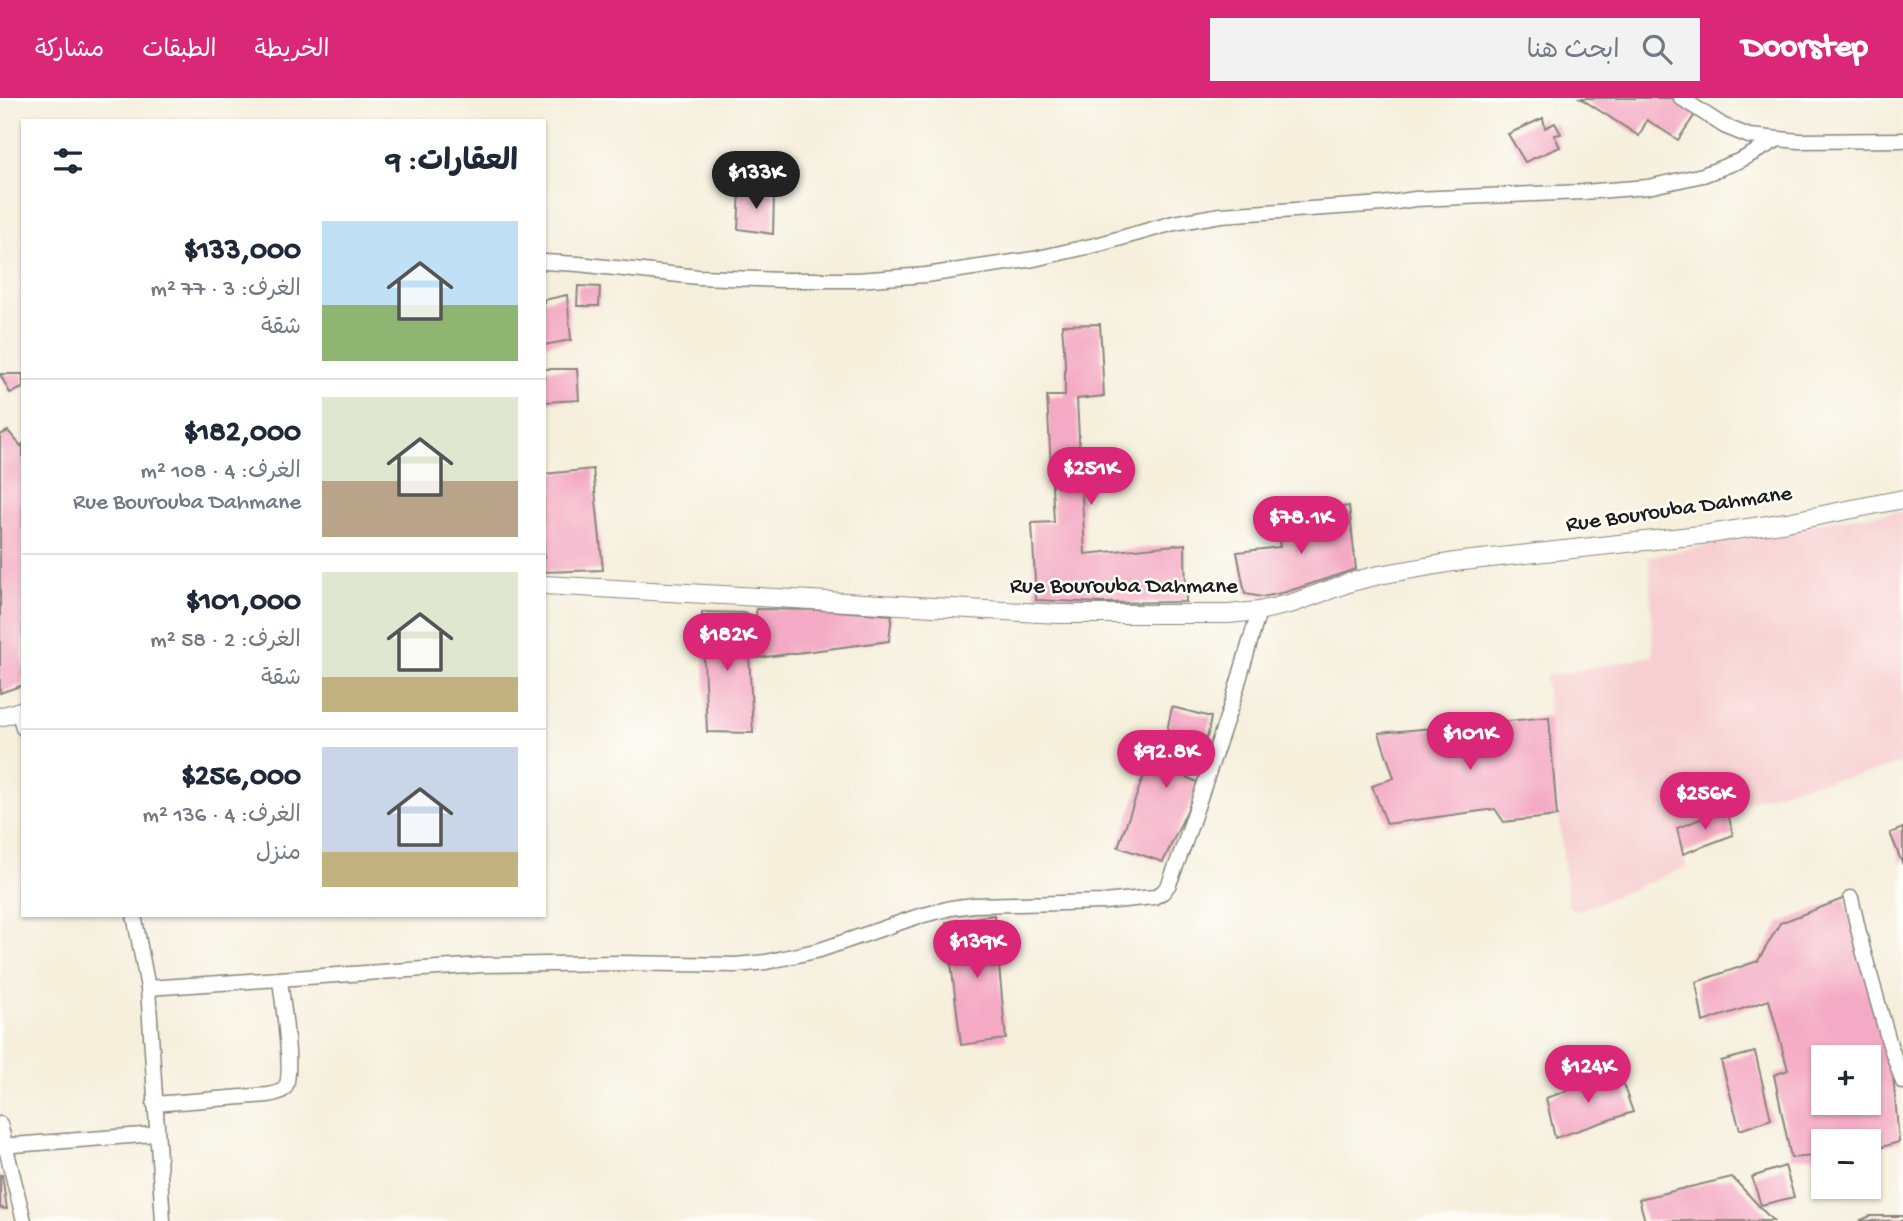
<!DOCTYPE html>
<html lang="ar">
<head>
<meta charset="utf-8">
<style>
  :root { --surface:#fff; --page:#f2f2f3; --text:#1f2937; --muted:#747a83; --line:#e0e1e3; --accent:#db2777 }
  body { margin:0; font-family:"Gochi Hand","Playpen Sans Arabic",sans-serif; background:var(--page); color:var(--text); direction:rtl; height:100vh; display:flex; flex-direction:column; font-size:26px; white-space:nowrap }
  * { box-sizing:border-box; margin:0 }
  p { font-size:23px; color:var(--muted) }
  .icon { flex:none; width:38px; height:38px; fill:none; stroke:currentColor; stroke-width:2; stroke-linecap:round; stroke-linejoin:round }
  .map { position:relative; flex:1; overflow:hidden; direction:ltr }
  .sheet { position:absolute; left:21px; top:21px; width:525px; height:798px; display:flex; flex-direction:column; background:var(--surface); border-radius:0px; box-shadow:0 2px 5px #0004; direction:rtl }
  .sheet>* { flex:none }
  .controls { position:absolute; left:1811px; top:947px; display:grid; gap:14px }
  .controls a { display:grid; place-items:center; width:70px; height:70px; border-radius:0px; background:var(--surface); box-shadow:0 2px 5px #0004; font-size:35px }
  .price { position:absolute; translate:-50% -60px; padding:0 16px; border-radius:24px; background:var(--accent); color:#fff; font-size:23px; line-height:46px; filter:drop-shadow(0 2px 4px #0008) }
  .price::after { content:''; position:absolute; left:50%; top:42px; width:21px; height:16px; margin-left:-10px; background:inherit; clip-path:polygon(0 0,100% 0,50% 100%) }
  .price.current { background:#222; color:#fff }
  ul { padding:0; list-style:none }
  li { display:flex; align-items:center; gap:21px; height:175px; padding:0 28px }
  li+li { border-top:2px solid var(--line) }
  li span { display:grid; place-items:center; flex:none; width:196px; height:140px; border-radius:0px; color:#555 }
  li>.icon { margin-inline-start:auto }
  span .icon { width:84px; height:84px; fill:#fffc; stroke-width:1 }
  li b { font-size:30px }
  h2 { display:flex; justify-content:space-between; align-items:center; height:84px; padding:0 28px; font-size:30px }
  header { display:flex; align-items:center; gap:42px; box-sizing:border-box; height:98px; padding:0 35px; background:var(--accent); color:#fff }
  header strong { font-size:33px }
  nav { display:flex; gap:38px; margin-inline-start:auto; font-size:24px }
  .search { width:490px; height:63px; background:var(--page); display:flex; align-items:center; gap:18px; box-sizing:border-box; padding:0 24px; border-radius:0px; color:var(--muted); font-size:26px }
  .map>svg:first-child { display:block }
</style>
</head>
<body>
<header>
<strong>Doorstep</strong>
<div class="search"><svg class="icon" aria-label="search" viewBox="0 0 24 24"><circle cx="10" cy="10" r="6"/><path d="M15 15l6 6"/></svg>ابحث هنا</div>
<nav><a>الخريطة</a><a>الطبقات</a><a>مشاركة</a></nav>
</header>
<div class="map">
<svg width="1903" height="1123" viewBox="0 0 1903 1123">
  <rect width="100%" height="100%" fill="#fdfcf7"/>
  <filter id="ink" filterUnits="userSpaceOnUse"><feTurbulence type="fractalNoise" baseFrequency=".0143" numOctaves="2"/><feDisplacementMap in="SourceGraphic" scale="14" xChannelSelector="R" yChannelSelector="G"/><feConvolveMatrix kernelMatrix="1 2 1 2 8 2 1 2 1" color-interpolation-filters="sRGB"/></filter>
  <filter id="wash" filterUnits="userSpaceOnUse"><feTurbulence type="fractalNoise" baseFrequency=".00686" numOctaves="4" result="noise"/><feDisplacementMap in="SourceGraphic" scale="28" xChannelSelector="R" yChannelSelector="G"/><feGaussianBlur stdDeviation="1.57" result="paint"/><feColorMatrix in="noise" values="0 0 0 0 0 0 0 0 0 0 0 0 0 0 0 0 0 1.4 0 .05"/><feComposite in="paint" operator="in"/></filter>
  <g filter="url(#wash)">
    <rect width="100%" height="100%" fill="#f5efdc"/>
    <path fill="#f7cfd1" d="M1903 413V665L1867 676 1797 688 1727 711 1678 730 1686 769 1576 814 1568 807 1545 578 1653 558 1649 459 1834 422Z"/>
    <g id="blocks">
      <g fill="#f4aac4" fill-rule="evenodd">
        <path d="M1580 0H1678L1698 12 1678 42 1647 22 1639 38Z"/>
        <path d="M1543 20 1545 30 1555 25 1561 36 1554 37 1560 49 1525 64 1508 36Z"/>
        <path d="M740 92 774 94 773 136 738 131Z"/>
        <path d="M578 188 600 189 599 208H577Z"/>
        <path d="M567 197 571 242 544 247V202Z"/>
        <path d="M1100 226 1104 298 1077 301 1085 456 1185 446 1186 504 1101 505 1036 502 1032 425 1054 424 1047 298H1065V264L1062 227Z"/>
        <path d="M544 271H577L579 302 544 304Z"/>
        <path d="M0 276H23V290L10 295Z"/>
        <path d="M8 333 21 348 23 346V587L0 595V337Z"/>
        <path d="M593 371 603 472 544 474V376Z"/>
        <path d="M1349 408 1356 471 1286 494 1262 499 1245 496 1237 454 1280 449 1277 430 1324 421 1322 413Z"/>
        <path d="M756 511 823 512 892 517 889 543 757 560Z"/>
        <path d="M702 514 747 515 753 635 707 634Z"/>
        <path d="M1172 609 1211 619 1208 636 1197 661 1176 659 1171 672 1197 684 1195 696 1163 764 1118 749 1145 674 1157 679Z"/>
        <path d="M1549 619 1557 718 1504 724 1495 711 1387 726 1372 688 1394 680 1379 635Z"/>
        <path d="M1727 711 1733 737 1683 756 1677 730Z"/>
        <path d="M1903 730V767L1890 735Z"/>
        <path d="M1845 800 1893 977 1899 1044 1869 1053V1043H1824V1057L1791 1060 1774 977 1788 972 1769 902 1703 924 1696 884 1758 863 1780 825ZM1824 959H1869V1004H1824Z"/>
        <path d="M994 817 1006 941 961 947 946 824Z"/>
        <path d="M1755 954 1771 1021 1740 1032 1721 963Z"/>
        <path d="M1619 975 1633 1014 1555 1040 1546 1000Z"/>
        <path d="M1785 1068 1794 1099 1761 1107 1752 1079Z"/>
        <path d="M0 1077H2L7 1111 0 1110Z"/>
        <path d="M1732 1079 1773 1123H1645L1639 1101Z"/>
        <path d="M1870 1118H1903V1123H1859Z"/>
      </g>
    </g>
  </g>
  <g filter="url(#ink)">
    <use href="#blocks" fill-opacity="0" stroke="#88867c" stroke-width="2"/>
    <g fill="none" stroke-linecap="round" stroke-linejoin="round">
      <defs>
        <g id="minor">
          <path d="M1681 0 1724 28 1749 38 1799 43 1903 42"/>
          <path d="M544 164 578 166 698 179 783 182H857L926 177 1034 161 1100 146 1174 125 1221 117 1383 106 1415 101 1583 94 1648 89 1703 77 1741 62 1777 42"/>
          <path d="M19 614 23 630"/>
          <path d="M1851 800 1863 852 1890 947 1903 984"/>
          <path d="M134 817 148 890 163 1123"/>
          <path d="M148 890 482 867 618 865 736 867 766 864 820 852 916 819 951 810 974 807 1104 804 1154 799 1163 794 1169 786 1184 747 1233 602 1259 513"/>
          <path d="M154 1006 268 997C273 996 280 995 284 991 295 980 282 901 280 882"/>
          <path d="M0 1026 24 1123"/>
          <path d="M0 1048 156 1036"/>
        </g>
        <g id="tertiary">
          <path d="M544 487 1059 516H1228L1259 513 1293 505 1351 484 1379 477 1454 464 1709 436 1787 424 1903 401"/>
          <path d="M0 619 23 612"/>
        </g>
      </defs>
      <use href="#minor" stroke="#88867c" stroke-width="17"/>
      <use href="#tertiary" stroke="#88867c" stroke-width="20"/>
      <use href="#minor" stroke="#fff" stroke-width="14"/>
      <use href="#tertiary" stroke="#fff" stroke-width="18"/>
    </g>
  </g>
  <g text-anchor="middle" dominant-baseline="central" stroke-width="5" stroke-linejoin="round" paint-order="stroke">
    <g font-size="23" fill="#1c1c1c" stroke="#fdfcf7">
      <text transform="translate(1679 412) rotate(-8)">Rue Bourouba Dahmane</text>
      <text x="1124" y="489">Rue Bourouba Dahmane</text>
    </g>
  </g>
</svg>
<div class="controls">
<a>+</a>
<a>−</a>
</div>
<b class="price current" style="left:756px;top:113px">$133K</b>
<b class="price" style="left:1091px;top:409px">$251K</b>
<b class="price" style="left:1301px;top:458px">$78.1K</b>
<b class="price" style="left:727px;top:575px">$182K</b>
<b class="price" style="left:1470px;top:674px">$101K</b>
<b class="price" style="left:1166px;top:692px">$92.8K</b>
<b class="price" style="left:1705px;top:734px">$256K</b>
<b class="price" style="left:977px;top:882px">$139K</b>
<b class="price" style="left:1588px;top:1007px">$124K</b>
<section class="sheet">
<h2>العقارات: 9<svg class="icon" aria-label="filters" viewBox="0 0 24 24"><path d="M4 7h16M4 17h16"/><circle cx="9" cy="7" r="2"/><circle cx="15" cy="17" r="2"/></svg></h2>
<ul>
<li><span style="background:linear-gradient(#bfe0f5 60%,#8fb573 0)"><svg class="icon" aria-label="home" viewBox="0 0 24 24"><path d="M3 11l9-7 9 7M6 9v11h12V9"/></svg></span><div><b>$133,000</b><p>الغرف: 3 · 77 m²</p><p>شقة</p></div></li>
<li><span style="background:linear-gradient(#dfe7d0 60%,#b9a48a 0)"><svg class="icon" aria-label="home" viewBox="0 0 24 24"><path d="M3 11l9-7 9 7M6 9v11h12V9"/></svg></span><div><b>$182,000</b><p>الغرف: 4 · 108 m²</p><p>Rue Bourouba Dahmane</p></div></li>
<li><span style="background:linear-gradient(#dfe7d0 75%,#c2b280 0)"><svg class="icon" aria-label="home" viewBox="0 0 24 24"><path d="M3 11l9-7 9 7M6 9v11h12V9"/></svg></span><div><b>$101,000</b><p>الغرف: 2 · 58 m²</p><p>شقة</p></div></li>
<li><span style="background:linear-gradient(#c9d6e8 75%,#c2b280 0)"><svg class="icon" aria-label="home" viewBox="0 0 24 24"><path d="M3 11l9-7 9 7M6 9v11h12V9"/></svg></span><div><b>$256,000</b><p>الغرف: 4 · 136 m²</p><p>منزل</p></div></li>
</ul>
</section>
</div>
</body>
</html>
